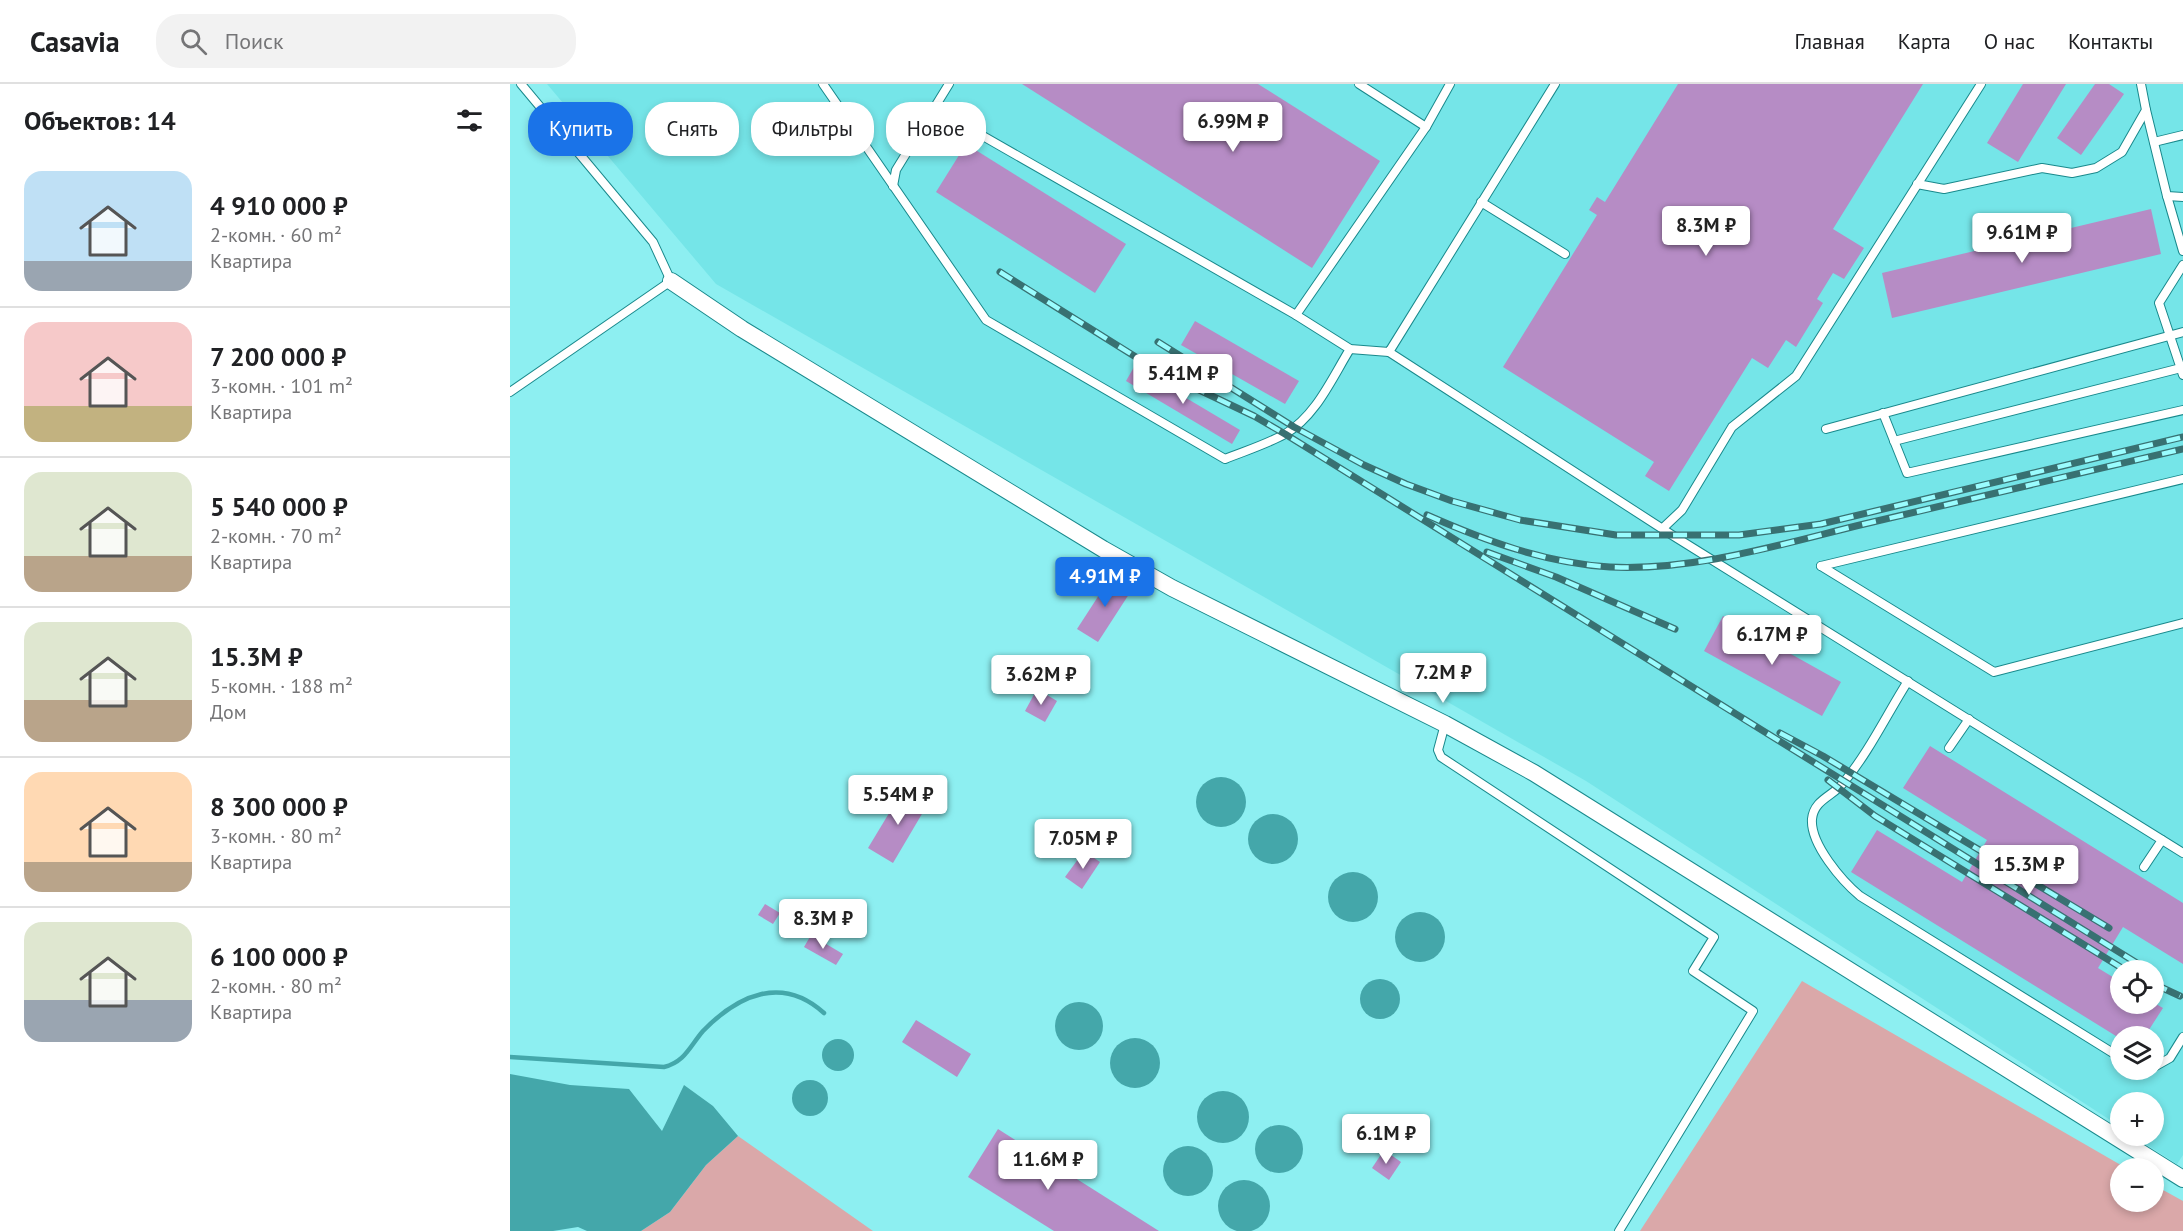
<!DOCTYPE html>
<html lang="ru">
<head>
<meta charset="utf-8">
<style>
  :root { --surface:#fff; --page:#f2f2f2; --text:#202124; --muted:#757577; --line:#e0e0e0; --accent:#1a73e8 }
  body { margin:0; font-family:"PT Sans",sans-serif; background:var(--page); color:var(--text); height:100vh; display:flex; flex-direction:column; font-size:22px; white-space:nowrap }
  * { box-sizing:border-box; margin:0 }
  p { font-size:20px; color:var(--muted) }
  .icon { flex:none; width:33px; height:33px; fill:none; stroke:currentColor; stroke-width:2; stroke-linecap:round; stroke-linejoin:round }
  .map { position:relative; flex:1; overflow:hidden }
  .panel { display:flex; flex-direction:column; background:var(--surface); width:510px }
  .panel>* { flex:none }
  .top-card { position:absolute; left:18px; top:18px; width:570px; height:54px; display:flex; gap:12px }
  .buttons { position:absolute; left:1600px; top:876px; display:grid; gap:12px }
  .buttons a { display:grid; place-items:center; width:54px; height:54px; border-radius:50%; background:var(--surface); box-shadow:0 3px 9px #0003; font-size:30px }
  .price { position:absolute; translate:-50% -51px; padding:0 14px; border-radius:6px; background:#fff; color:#222; font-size:20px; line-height:39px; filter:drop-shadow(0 2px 3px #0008) }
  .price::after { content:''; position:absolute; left:50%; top:36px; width:18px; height:14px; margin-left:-9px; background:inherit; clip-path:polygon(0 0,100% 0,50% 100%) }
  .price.selected { background:var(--accent); color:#fff }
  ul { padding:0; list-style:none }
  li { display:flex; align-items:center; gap:18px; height:150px; padding:0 24px }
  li+li { border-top:2px solid var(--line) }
  li span { display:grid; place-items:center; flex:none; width:168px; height:120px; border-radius:18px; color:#555 }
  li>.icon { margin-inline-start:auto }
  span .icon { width:72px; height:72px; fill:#fffc; stroke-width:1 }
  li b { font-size:26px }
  h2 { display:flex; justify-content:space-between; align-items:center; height:72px; padding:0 24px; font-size:26px }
  .tag { padding:0 21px; border-radius:24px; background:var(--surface); box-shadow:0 3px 9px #0003; font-size:21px; line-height:54px }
  .tag.selected { background:var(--accent); color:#fff }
  header { display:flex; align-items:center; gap:36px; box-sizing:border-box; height:84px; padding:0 30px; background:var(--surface); border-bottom:2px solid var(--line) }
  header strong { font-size:28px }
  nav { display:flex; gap:33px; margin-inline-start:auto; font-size:21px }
  .search { width:420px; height:54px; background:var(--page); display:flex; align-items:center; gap:15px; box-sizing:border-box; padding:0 21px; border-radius:24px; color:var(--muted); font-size:22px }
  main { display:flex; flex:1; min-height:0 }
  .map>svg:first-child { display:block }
</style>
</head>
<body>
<header>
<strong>Casavia</strong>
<div class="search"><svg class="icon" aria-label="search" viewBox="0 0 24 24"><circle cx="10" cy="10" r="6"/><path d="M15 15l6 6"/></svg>Поиск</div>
<nav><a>Главная</a><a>Карта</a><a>О нас</a><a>Контакты</a></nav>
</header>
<main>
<section class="panel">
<h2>Объектов: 14<svg class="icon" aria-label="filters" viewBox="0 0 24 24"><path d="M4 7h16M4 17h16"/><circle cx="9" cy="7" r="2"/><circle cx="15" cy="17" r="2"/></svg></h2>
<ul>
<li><span style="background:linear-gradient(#bfe0f5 75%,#9aa5b1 0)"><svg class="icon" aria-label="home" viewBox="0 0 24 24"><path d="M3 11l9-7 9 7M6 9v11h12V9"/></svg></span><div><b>4 910 000 ₽</b><p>2-комн. · 60 m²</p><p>Квартира</p></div></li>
<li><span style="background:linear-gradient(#f6c9c9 70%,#c2b280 0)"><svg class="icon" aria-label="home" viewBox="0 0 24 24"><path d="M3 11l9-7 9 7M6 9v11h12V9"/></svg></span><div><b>7 200 000 ₽</b><p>3-комн. · 101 m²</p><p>Квартира</p></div></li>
<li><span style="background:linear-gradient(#dfe7d0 70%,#b9a48a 0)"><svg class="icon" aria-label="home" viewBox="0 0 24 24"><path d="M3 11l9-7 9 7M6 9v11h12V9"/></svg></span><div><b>5 540 000 ₽</b><p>2-комн. · 70 m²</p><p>Квартира</p></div></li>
<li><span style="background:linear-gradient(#dfe7d0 65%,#b9a48a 0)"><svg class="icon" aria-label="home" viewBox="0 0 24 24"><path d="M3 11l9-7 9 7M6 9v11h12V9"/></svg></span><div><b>15.3M ₽</b><p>5-комн. · 188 m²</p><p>Дом</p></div></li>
<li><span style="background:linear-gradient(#ffd9b3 75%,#b9a48a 0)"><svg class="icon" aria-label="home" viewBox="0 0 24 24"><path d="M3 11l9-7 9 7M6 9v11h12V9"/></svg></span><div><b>8 300 000 ₽</b><p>3-комн. · 80 m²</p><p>Квартира</p></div></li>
<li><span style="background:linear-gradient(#dfe7d0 65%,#9aa5b1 0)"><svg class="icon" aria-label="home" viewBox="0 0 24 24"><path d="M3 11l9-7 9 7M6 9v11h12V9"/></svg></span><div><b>6 100 000 ₽</b><p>2-комн. · 80 m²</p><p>Квартира</p></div></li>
</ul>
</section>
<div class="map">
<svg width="1673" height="1147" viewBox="0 0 1673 1147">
  <rect width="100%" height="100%" fill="#8deff1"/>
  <path fill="#75e5e8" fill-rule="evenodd" d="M37 0H1673V1071L1667 1080 1623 1052H1644V1018H1611V1043L1076 697 206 200ZM1611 886H1644V920H1611ZM1611 952H1644V986H1611Z"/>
  <g fill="#daa8a9">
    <path d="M1292 897 1616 1084H1611V1118H1644V1101L1673 1117V1147H1130Z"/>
    <path d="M228 1052 363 1147H131L160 1128 196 1081Z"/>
  </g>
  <g fill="#44a7aa">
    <circle cx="711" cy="718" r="25"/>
    <circle cx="763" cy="755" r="25"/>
    <circle cx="843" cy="813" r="25"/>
    <circle cx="910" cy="853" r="25"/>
    <circle cx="870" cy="915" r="20"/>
    <circle cx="569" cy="942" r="24"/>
    <circle cx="625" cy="979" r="25"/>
    <circle cx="328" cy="971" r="16"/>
    <path d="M0 990 60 1001 119 1005 152 1047 174 1001 203 1022 228 1052 196 1081 160 1128 131 1147H77L68 1143 43 1147H0Z"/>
    <circle cx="300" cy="1014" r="18"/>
    <circle cx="713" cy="1033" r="26"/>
    <circle cx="769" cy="1065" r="24"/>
    <circle cx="678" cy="1087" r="25"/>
    <circle cx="734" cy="1122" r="26"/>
  </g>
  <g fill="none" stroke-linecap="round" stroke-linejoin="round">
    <path stroke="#44a7aa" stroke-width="4.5" d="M0 973 154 983C175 978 180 962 193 947 228 911 272 891 314 929"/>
  </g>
  <g fill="#b68cc5">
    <path d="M512 0H748L870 77 802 184Z"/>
    <path d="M1168 0H1413L1323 145 1354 164 1334 195 1323 189 1307 215 1313 219 1286 263 1276 256 1258 284 1242 274 1159 407 1135 392 1144 378 993 283 1087 131 1079 126 1087 113 1095 118Z"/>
    <path d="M1513 0H1556L1508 78 1477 59Z"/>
    <path d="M1585 0H1599L1614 10 1571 71 1547 54Z"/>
    <path d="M456 60 616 160 585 209 426 108Z"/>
    <path d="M1641 125 1651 170 1382 234 1372 189Z"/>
    <path d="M685 237 789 297 775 320 671 261Z"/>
    <path d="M624 283 730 346 722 360 616 297Z"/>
    <path d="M602 491 623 504 588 558 567 545Z"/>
    <path d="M1213 532 1331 598 1312 632 1194 567Z"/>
    <path d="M527 605 547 617 535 638 515 627Z"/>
    <path d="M1420 662 1673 819V880L1613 843 1588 884 1611 898V920H1646L1653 924 1635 952H1606L1341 788 1367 746 1452 798 1477 756 1393 704Z"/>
    <path d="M393 706 419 718 383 779 358 764Z"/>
    <path d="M574 767 590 778 572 805 555 793Z"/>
    <path d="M255 820 270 829 263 840 248 831Z"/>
    <path d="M301 851 333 870 326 881 294 863Z"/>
    <path d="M406 936 461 970 447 993 392 958Z"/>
    <path d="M488 1045 649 1147H544L458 1093Z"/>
    <path d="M874 1066 891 1078 879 1096 862 1084Z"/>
  </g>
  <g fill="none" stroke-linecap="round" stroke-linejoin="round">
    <defs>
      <g id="service">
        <path d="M313 0 476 236 715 375C735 367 757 360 775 350 806 332 822 294 840 265"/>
        <path d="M849 0 916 43"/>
        <path d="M940 0 916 43 786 231 840 265 879 268 1045 0"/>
        <path d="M424 24 786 231"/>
        <path d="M1636 26 1657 112 1673 113"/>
        <path d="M1644 58 1673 51"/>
        <path d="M1407 100 1434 105 1532 84 1562 89 1586 84 1612 68 1636 26 1631 0"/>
        <path d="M383 102 386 86 439 0"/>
        <path d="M1657 112 1673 167"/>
        <path d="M971 118 1055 170"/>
        <path d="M1673 181 1649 219 1673 291"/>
        <path d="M879 268 1162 451 1673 769"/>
        <path d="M0 308 161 197 143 158 11 0"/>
        <path d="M1373 329 1397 389 1673 326"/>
        <path d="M1316 345 1673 248"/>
        <path d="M1384 357 1671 284"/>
        <path d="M1153 444 1172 426 1222 343 1286 292 1471 0"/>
        <path d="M1311 482 1484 588 1673 539"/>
        <path d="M1311 482 1673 395"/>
        <path d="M1398 597C1377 630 1359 668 1334 698 1324 712 1304 715 1302 735 1300 760 1332 797 1350 812L1611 974"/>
        <path d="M935 640 928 666 931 673 1204 853 1183 887 1243 927 1109 1147"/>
        <path d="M1439 664 1459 635"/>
        <path d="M1634 783 1652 756"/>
        <path d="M1644 983 1660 974 1673 953"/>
      </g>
      <path id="minor" d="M161 197 232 245 593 465 662 504 935 640 1024 689 1673 1095"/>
    </defs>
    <use href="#service" stroke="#19898c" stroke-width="10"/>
    <use href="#minor" stroke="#19898c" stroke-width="18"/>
    <use href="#service" stroke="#fff" stroke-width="8"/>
    <use href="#minor" stroke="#fff" stroke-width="16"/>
    <defs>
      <g id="rail">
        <path d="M490 188 645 285 744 332 775 350 1638 886"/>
        <path d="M648 258 784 343 854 381 896 400 942 417 1010 436 1106 451H1229L1311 440 1673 353"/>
        <path d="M917 431C976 457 1035 479 1100 483 1184 487 1268 461 1350 441 1458 416 1565 390 1673 365"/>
        <path d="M977 468 1046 493 1165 545"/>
        <path d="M1270 649 1313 672 1599 844"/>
        <path d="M1318 696 1365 732 1615 886"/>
        <path d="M1644 900 1670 912"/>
      </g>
    </defs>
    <use href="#rail" stroke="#387172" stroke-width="7"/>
    <use href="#rail" stroke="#9afcfe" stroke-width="4.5" stroke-dasharray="14" stroke-linecap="butt"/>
  </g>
</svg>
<div class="buttons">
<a><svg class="icon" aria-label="locate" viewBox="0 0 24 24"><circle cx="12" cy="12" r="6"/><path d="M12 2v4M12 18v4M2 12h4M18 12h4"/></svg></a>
<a><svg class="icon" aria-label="layers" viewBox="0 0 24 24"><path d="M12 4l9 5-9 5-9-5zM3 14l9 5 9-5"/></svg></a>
<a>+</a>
<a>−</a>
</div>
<b class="price" style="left:723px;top:69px">6.99M ₽</b>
<b class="price" style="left:1196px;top:173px">8.3M ₽</b>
<b class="price" style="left:1512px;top:180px">9.61M ₽</b>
<b class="price" style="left:673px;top:321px">5.41M ₽</b>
<b class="price selected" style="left:595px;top:524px">4.91M ₽</b>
<b class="price" style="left:1262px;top:582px">6.17M ₽</b>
<b class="price" style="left:933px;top:620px">7.2M ₽</b>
<b class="price" style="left:531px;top:622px">3.62M ₽</b>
<b class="price" style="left:388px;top:742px">5.54M ₽</b>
<b class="price" style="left:573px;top:786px">7.05M ₽</b>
<b class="price" style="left:1519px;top:812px">15.3M ₽</b>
<b class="price" style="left:313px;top:866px">8.3M ₽</b>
<b class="price" style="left:876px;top:1081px">6.1M ₽</b>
<b class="price" style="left:538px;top:1107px">11.6M ₽</b>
<div class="top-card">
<a class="tag selected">Купить</a>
<a class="tag">Снять</a>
<a class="tag">Фильтры</a>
<a class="tag">Новое</a>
</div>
</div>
</main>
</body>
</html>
